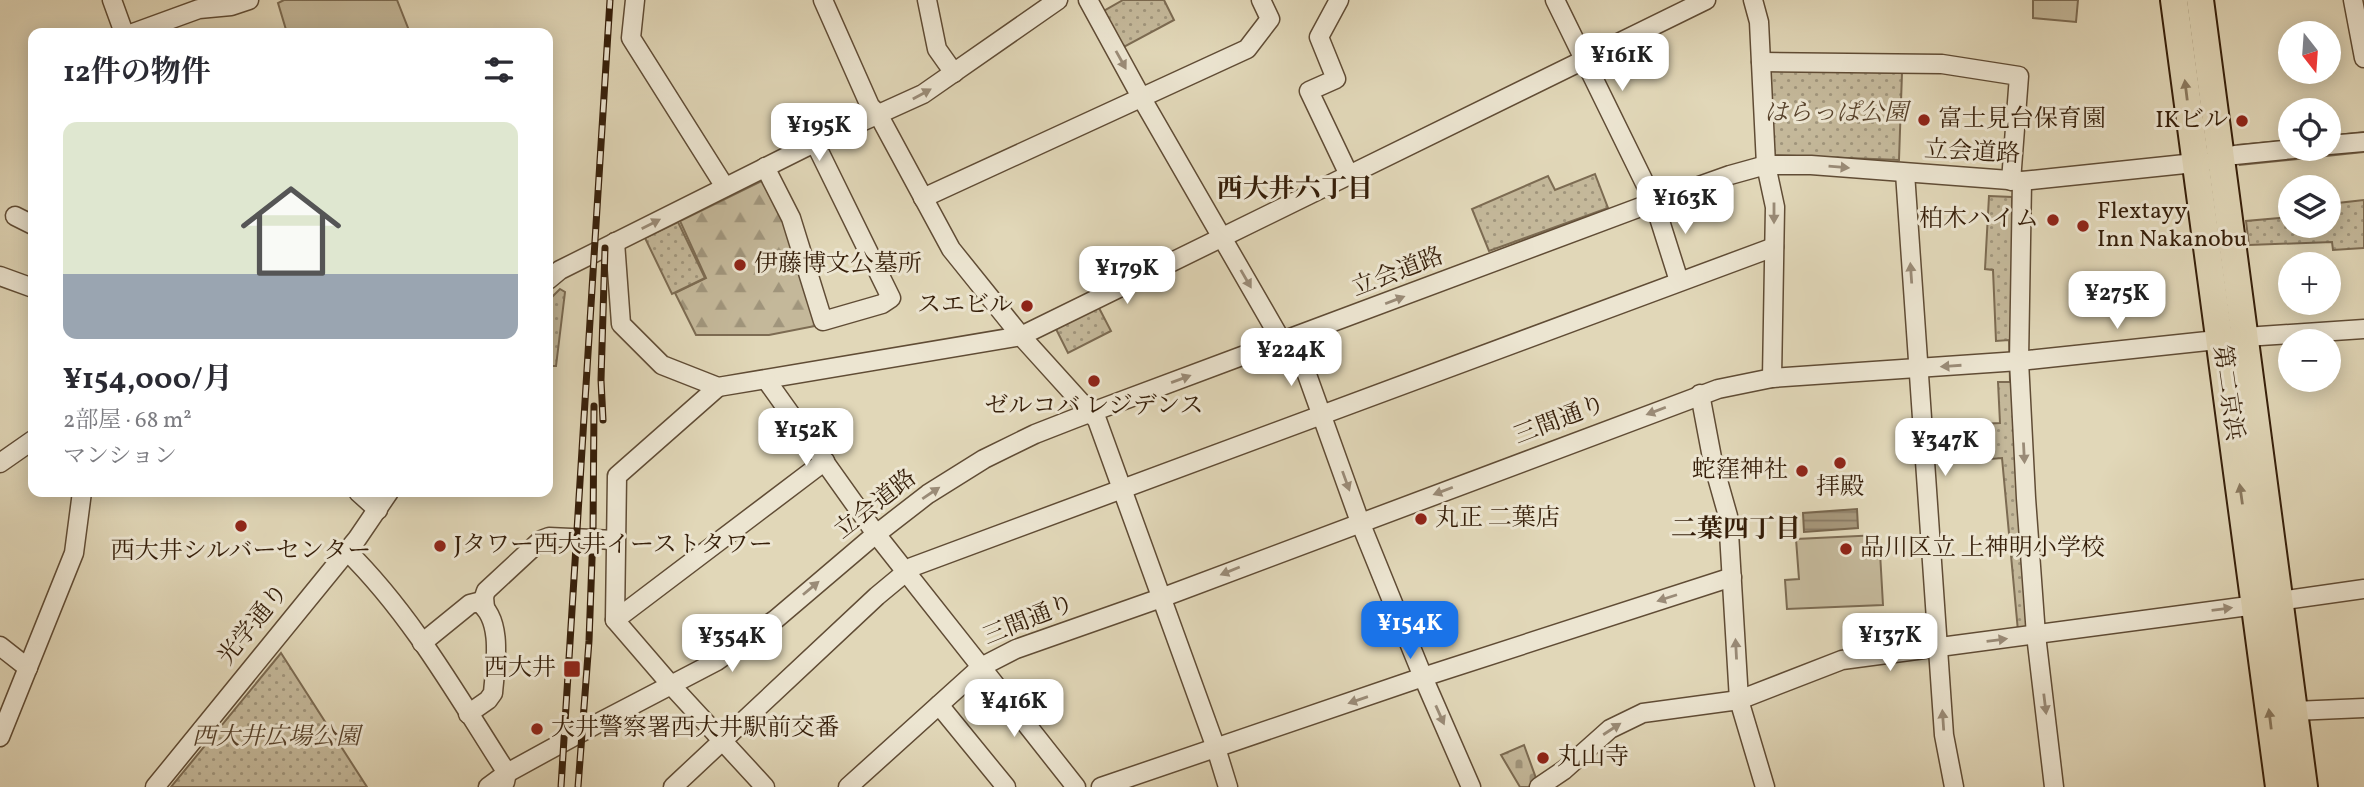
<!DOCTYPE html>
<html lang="ja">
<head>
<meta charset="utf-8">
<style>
  :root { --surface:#fff; --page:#f2f2f3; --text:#2b2b33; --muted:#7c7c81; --accent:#1a73e8 }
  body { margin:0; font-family:Vollkorn,"Noto Serif JP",serif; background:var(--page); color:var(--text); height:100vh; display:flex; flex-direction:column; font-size:26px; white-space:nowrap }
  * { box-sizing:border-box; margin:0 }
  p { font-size:23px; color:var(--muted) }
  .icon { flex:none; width:38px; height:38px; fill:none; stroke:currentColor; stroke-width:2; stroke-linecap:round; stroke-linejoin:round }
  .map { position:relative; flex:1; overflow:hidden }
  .side { position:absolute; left:28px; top:28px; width:525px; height:469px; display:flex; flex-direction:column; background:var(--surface); border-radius:14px; box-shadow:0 4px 18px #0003 }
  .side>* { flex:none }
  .needle { width:46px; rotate:163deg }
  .fabs { position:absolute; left:2278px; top:21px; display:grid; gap:14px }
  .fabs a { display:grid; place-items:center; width:63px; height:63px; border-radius:50%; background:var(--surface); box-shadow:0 4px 18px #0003; font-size:35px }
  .price { position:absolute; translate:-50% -60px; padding:0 16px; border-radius:14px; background:#fff; color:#222; font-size:23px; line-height:46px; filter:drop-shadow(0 2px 4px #0008) }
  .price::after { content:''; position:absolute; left:50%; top:42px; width:21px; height:16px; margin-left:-10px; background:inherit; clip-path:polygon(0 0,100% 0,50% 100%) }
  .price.selected { background:var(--accent); color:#fff }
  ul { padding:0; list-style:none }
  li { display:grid; align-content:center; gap:14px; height:371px; padding:0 35px }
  li span { display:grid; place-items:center; height:217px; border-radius:14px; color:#555 }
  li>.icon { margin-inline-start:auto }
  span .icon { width:126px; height:126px; fill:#fffc; stroke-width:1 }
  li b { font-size:30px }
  h2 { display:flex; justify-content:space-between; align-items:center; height:84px; padding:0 35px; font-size:30px }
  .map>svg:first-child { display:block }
</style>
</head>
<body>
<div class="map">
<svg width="2364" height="787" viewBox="0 0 2364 787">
  <defs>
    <pattern id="forest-firs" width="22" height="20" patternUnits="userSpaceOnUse" patternTransform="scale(1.75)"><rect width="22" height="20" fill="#c4b89a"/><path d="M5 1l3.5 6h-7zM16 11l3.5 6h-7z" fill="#a0957c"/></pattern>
    <pattern id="cemetery-stones" width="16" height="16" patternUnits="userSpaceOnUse" patternTransform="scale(1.75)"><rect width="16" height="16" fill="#c4b89a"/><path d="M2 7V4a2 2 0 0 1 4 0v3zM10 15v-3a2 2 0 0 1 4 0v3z" fill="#a0957c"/></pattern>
    <pattern id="park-dots" width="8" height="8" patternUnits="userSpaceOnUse" patternTransform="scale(1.75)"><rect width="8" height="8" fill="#c4b89a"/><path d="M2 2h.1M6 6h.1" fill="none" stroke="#a0957c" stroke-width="1.8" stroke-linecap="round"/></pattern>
    <pattern id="water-rules" width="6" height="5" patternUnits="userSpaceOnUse" patternTransform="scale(1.75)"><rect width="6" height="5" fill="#a7987c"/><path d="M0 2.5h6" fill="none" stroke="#897b64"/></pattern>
  </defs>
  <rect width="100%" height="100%" fill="#e1d7b8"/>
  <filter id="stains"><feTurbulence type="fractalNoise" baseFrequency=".00286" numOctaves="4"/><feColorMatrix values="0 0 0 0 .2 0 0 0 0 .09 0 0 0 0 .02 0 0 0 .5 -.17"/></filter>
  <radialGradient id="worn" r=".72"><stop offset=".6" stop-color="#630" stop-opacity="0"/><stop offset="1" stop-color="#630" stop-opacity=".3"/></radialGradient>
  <g fill="#c4b89a" stroke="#7c6b52" stroke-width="2">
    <path d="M284 0H397L410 33H287L278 3Z"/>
    <path d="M2033 0H2078L2076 22 2033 18Z"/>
    <path d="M1879 535 1883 605 1787 609 1785 580 1799 579 1796 539Z"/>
  </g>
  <path fill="url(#forest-firs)" stroke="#7c6b52" stroke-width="2" d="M766 179 793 232 820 325 769 335H696L675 293 706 278 680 221Z"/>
  <path fill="url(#cemetery-stones)" stroke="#7c6b52" stroke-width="2" d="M1524 745 1537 781 1529 787H1520L1501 755Z"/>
  <g fill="url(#park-dots)" stroke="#7c6b52" stroke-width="2">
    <path d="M1123 0H1164L1174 20 1122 48 1102 12Z"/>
    <path d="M1768 69 1902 73 1899 160 1773 155Z"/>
    <path d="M2364 132V152L2240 165 2238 145 2291 140V149H2329V136Z"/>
    <path d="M1595 174 1608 208 1489 251 1472 209 1548 176 1555 190Z"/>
    <path d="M1989 196 2012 197 2013 382 2030 629 2018 631 2002 458 1978 460 1977 440 1961 441 1960 425 2000 423 1998 382H2010L2009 340 1996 341 1993 270 1985 269Z"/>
    <path d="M2364 200V248L2333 250 2332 242 2249 245 2246 221 2291 217V226H2329V204Z"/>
    <path d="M678 222 705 278 672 294 645 238Z"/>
    <path d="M560 289 565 292 556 366H548V301Z"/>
    <path d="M1098 306 1111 331 1068 353 1055 327Z"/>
    <path d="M281 653 367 787H171Z"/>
  </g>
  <path fill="url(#water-rules)" stroke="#79674e" stroke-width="2" d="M1857 509 1858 528 1804 532 1803 513Z"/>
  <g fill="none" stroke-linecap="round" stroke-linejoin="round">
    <defs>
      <g id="minor">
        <path d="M112 0 124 33"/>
        <path d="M635 0 631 38 725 187"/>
        <path d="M823 0 870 106 878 114 951 249 1021 336 1097 420 1216 748 1228 787"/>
        <path d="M927 0 937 49 954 73"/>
        <path d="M1088 0 1141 97 1277 333 1305 369 1360 522 1423 677 1471 787"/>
        <path d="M1339 0 1319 37 1336 79 1309 91 1349 175"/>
        <path d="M1555 0 1654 202 1679 281"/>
        <path d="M1753 0 1759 22 1766 165 1775 207 1772 378"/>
        <path d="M2353 0 2364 58"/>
        <path d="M133 33 199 9 231 6 249 0"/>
        <path d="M1761 62 1942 64 2019 76 2011 181"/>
        <path d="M2329 145 2364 142"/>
        <path d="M2235 155 2294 149"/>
        <path d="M765 167 791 218 823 321 882 304 891 298 815 143"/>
        <path d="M1905 173 1944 735 1954 787"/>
        <path d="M2022 181 2019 361 2026 498 2036 635 2054 787"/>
        <path d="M923 198 1247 49 1270 19 1261 0"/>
        <path d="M15 216 33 225"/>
        <path d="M615 242 621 324 662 365 718 387 1021 336 1706 0"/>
        <path d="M0 276 33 288"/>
        <path d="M548 280 560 270 806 147 923 94 1058 0"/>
        <path d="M767 381 876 534 1076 787"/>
        <path d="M718 387 617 476 615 620 671 685 765 787"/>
        <path d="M1700 394 1713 463 1728 516 1739 700 1765 787"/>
        <path d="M0 463 33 440"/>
        <path d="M358 492 378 510"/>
        <path d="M347 551C412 615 458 697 507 773L505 782"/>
        <path d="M2279 601 2364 589"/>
        <path d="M485 608 484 597 486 591 541 540 549 537 615 540"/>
        <path d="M615 620 825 461"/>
        <path d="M422 643 470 604 478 602C504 619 495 667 493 693L488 700 468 714"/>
        <path d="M0 646 28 668"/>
        <path d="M939 705 1006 787"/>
        <path d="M2294 711 2364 708"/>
        <path d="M0 737 74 553 82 492"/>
        <path d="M155 787 357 539 389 492"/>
        <path d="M488 787 507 773 602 721 717 661 776 619 870 539 928 494 984 459 1035 434 1076 418 1654 202 1730 175 1766 165H1811L2022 181 2204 162"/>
        <path d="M673 787 877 596 912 567 1774 247"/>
        <path d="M848 787 981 667 1016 649 1161 598 1718 389 1772 378 2019 361 2245 337 2364 329"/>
        <path d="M1101 787 1423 677 1732 577"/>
        <path d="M1539 787 1564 770 1610 729 1643 713 1739 700 1842 660 2256 605"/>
      </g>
      <g id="highway">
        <path d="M2174 0 2279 787"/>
        <path d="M2200 0 2304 787"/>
      </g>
    </defs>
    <use href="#minor" stroke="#604c35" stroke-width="21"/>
    <use href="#highway" stroke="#351e09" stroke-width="30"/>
    <use href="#minor" stroke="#ece5d1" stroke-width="18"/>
    <use href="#highway" stroke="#e1d7b8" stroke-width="26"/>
    <defs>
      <g id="rail">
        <path d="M603 420 601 380 605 248"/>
        <path d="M561 787 610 0"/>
        <path d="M578 787 589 641 593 532 594 406"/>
      </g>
    </defs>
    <use href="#rail" stroke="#351e09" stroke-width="7"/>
    <use href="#rail" stroke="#ece5d1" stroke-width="4.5" stroke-dasharray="13" stroke-linecap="butt"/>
  </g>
  <defs><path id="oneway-solid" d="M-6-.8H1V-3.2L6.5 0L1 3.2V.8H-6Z" transform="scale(1.75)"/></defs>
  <g fill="#9a8b77">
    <use href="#oneway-solid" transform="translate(1121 60) rotate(61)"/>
    <use href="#oneway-solid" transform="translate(922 94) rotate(-29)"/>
    <use href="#oneway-solid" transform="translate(1839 167) rotate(5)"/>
    <use href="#oneway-solid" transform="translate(1774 213) rotate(90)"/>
    <use href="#oneway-solid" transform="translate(651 224) rotate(-27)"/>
    <use href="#oneway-solid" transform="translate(1911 273) rotate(-94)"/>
    <use href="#oneway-solid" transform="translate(1246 279) rotate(60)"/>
    <use href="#oneway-solid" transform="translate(1395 300) rotate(-21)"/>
    <use href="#oneway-solid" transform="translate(1951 366) rotate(176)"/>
    <use href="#oneway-solid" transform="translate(1181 379) rotate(-20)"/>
    <use href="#oneway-solid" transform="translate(1656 411) rotate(159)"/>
    <use href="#oneway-solid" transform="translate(2024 453) rotate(87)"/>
    <use href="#oneway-solid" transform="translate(1346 481) rotate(70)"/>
    <use href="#oneway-solid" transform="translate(1443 491) rotate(159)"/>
    <use href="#oneway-solid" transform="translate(931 493) rotate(-34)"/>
    <use href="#oneway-solid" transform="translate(1230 571) rotate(158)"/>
    <use href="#oneway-solid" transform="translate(811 588) rotate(-40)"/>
    <use href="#oneway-solid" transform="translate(1667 598) rotate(162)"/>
    <use href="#oneway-solid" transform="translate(2222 609) rotate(-7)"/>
    <use href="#oneway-solid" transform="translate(1997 640) rotate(-7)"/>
    <use href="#oneway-solid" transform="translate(1736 649) rotate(-93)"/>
    <use href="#oneway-solid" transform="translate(1358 700) rotate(161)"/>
    <use href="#oneway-solid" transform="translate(2045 704) rotate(83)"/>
    <use href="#oneway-solid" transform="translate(1440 715) rotate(66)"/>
    <use href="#oneway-solid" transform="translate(1943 720) rotate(-94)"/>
    <use href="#oneway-solid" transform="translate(1612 729) rotate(-33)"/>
  </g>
  <g fill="#8b7a60">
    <use href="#oneway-solid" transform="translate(2186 90) rotate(-97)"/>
    <use href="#oneway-solid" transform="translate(2241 494) rotate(-98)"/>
    <use href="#oneway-solid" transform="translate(2270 719) rotate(-97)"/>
  </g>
  <g fill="#8f2418" stroke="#ece5d1" stroke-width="2.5">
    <circle cx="1924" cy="120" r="7"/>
    <circle cx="2242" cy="121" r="7"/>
    <circle cx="2053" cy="220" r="7"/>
    <circle cx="2083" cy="226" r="7"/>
    <circle cx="740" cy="265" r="7"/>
    <circle cx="1027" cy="306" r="7"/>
    <circle cx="1094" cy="381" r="7"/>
    <circle cx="1840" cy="463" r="7"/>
    <circle cx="1802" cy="471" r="7"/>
    <circle cx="1421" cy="519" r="7"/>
    <circle cx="241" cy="526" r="7"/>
    <circle cx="440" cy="546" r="7"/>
    <circle cx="1846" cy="549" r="7"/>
    <rect x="563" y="660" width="18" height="18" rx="3.5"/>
    <circle cx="537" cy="729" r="7"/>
    <circle cx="1543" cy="758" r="7"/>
  </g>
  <g text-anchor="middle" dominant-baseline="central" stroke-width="6" stroke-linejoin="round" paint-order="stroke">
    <g font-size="24" font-style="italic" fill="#59442d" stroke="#ece5d1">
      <text x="1836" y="114">はらっぱ公園</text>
      <text x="276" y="738">西大井広場公園</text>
    </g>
    <g font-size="24" fill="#351e09" stroke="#ece5d1" text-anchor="start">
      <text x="1938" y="120">富士見台保育園</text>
      <text x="2228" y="121" text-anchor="end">IKビル</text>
      <text x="2097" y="212">Flextayy<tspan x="2097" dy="28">Inn Nakanobu</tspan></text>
      <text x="2039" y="220" text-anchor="end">柏木ハイム</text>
      <text x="754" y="265">伊藤博文公墓所</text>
      <text x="1013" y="306" text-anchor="end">スエビル</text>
      <text x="1094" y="407" text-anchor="middle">ゼルコバ レジデンス</text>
      <text x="1788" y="471" text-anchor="end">蛇窪神社</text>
      <text x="1840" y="488" text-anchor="middle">拝殿</text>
      <text x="1435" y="519">丸正 二葉店</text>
      <text x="454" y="546">Jタワー西大井イーストタワー</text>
      <text x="1860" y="549">品川区立 上神明小学校</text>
      <text x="241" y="552" text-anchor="middle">西大井シルバーセンター</text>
      <text x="556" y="669" text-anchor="end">西大井</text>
      <text x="551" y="729">大井警察署西大井駅前交番</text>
      <text x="1557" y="758">丸山寺</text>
    </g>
    <g font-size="24" fill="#351e09" stroke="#ece5d1">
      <text transform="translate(1972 153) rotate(3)">立会道路</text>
      <text transform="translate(1398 273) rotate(-21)">立会道路</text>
      <text transform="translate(2227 393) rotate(82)">第二京浜</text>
      <text transform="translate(1560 421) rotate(-21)">三間通り</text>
      <text transform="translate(876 505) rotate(-38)">立会道路</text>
      <text transform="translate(1029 621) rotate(-22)">三間通り</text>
      <text transform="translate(254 625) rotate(-51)">光学通り</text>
    </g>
    <g font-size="26" font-weight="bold" fill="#351e09" stroke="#ece5d1">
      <text x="1295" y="190">西大井六丁目</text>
      <text x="1736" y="530">二葉四丁目</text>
    </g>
  </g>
  <rect width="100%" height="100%" filter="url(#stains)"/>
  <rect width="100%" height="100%" fill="url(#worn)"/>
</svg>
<div class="fabs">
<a><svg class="needle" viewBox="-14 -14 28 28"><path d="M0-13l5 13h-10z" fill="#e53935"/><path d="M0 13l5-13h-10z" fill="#7c7c81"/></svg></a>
<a><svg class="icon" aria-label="locate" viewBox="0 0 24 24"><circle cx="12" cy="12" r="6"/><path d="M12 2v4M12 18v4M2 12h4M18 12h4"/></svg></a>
<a><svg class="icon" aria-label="layers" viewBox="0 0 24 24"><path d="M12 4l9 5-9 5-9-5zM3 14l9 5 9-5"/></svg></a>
<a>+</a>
<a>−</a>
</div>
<b class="price" style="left:1622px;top:93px">¥161K</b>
<b class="price" style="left:819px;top:163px">¥195K</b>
<b class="price" style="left:1685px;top:236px">¥163K</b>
<b class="price" style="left:1127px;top:306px">¥179K</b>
<b class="price" style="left:2117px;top:331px">¥275K</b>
<b class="price" style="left:1291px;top:388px">¥224K</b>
<b class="price" style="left:806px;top:468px">¥152K</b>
<b class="price" style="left:1945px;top:478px">¥347K</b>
<b class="price selected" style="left:1410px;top:661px">¥154K</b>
<b class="price" style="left:1890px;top:673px">¥137K</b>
<b class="price" style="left:732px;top:674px">¥354K</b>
<b class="price" style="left:1014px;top:739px">¥416K</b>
<section class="side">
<h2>12件の物件<svg class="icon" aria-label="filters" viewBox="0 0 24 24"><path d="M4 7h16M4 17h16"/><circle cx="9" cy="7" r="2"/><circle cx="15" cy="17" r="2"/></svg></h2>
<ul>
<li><span style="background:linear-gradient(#dfe7d0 70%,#9aa5b1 0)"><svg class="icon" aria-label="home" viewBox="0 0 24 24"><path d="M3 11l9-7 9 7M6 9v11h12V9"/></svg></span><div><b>¥154,000/月</b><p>2部屋 · 68 m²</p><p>マンション</p></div></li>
</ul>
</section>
</div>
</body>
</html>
